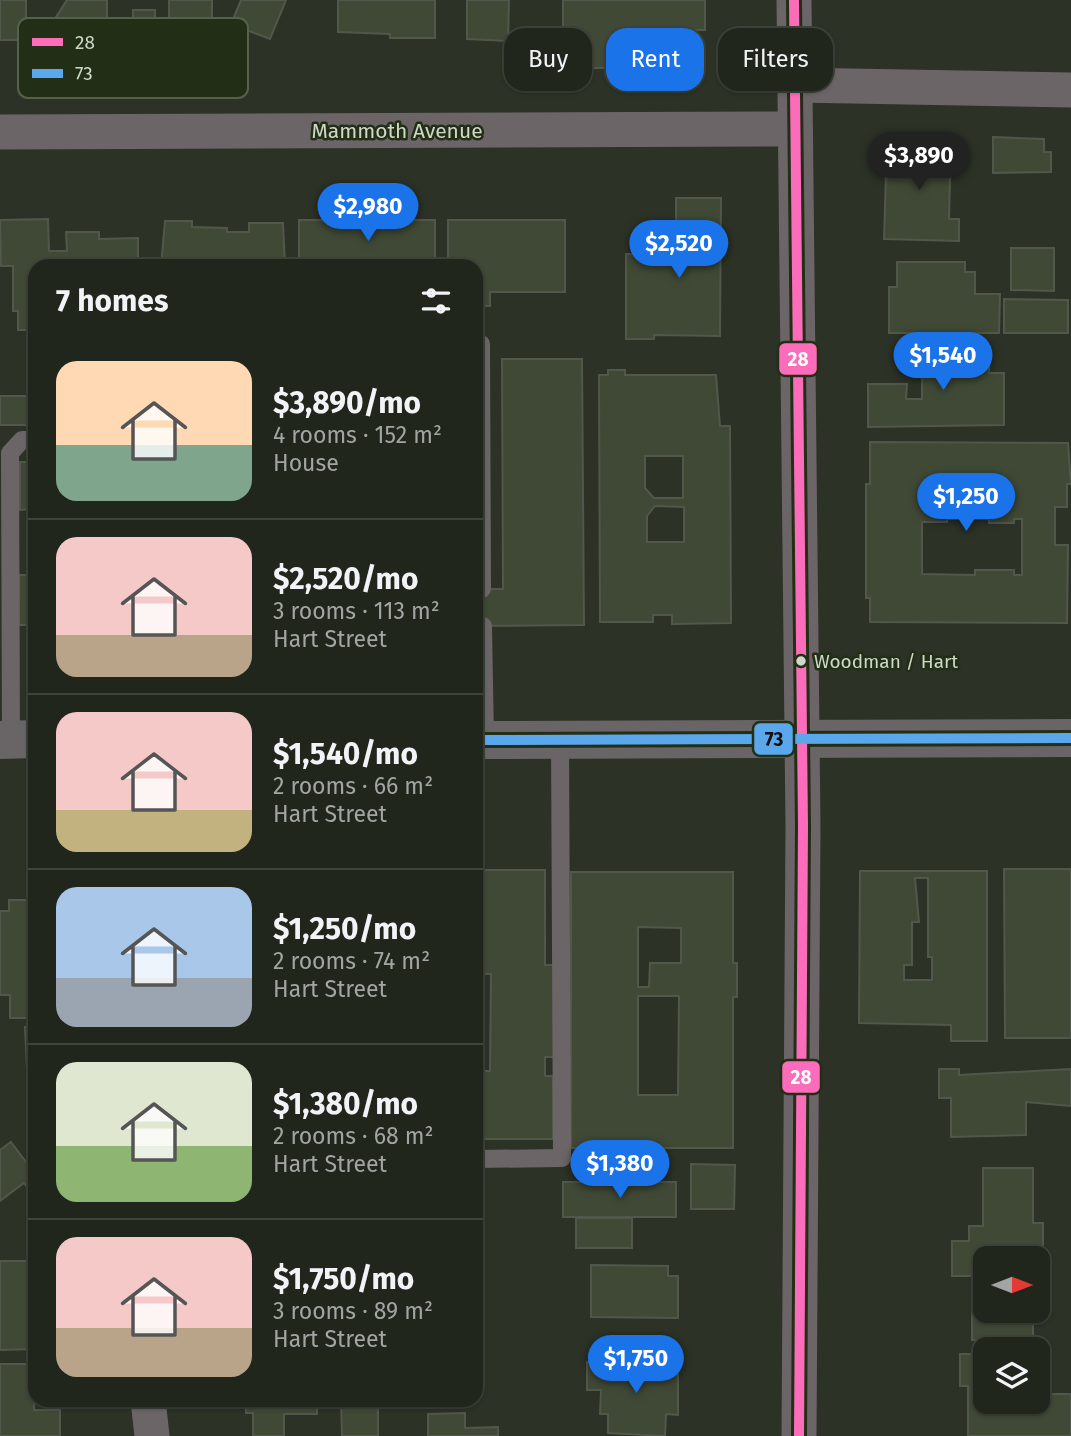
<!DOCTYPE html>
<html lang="en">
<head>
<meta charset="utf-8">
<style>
  :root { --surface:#21261c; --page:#2d3229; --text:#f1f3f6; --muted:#a2a5a3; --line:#3e433b; --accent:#1a73e8 }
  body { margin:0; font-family:"Fira Sans",sans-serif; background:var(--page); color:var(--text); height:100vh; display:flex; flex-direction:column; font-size:26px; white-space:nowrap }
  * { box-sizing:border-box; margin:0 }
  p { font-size:23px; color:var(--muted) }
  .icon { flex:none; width:38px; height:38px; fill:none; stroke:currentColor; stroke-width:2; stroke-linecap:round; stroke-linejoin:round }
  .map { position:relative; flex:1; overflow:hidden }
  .sheet { position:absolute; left:28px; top:259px; width:455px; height:1148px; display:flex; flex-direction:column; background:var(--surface); border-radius:21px; box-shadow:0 2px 5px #0004,0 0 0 2px var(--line) }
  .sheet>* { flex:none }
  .hud { position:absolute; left:504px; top:28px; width:462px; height:63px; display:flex; gap:14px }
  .needle { width:46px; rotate:90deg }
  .controls { position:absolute; left:973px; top:1246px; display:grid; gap:14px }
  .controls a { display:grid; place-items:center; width:77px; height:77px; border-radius:14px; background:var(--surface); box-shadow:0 2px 5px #0004,0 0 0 2px var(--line); font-size:35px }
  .price { position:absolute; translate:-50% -60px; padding:0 16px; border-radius:24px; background:var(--accent); color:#fff; font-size:23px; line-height:46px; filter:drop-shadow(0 2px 4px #0008) }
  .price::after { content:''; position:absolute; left:50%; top:42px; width:21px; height:16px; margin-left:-10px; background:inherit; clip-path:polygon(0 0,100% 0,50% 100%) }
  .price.current { background:#222; color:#fff }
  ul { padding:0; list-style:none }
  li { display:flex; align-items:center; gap:21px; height:175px; padding:0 28px }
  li+li { border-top:2px solid var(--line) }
  li span { display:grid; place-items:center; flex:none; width:196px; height:140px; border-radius:21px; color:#555 }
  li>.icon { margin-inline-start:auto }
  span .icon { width:84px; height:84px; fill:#fffc; stroke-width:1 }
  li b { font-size:30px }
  h2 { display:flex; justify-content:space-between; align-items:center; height:84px; padding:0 28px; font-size:30px }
  .tag { padding:0 24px; border-radius:21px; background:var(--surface); box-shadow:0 2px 5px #0004,0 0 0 2px var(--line); font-size:24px; line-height:63px }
  .tag.current { background:var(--accent); color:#fff }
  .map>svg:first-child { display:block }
</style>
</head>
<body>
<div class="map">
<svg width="1071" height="1436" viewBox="0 0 1071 1436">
  <rect width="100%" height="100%" fill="#2c3226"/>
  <g fill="#404936" stroke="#52574c" stroke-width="2" fill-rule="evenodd">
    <rect x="0" y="0" width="26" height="40"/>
    <path d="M67 0H107V26H69L56 17Z"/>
    <rect x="169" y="0" width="43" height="41"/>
    <path d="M241 0H286L270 39 231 24Z"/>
    <path d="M338 0H435V38H390V34L338 32Z"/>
    <path d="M467 0H509L508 41 467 39Z"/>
    <path d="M563 0H705V30H649V68H563Z"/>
    <path d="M133 10H155V31L133 30Z"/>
    <path d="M993 137 1044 139V152H1051V172L993 173Z"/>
    <path d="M887 141 951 142 949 219H959V241L884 239Z"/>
    <path d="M676 198H721L720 336 654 335V339H626V254H697V237H676Z"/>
    <path d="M48 219 49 251H67L66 232H99V239L138 238V266H35V330H18V311H13V266H1L0 220Z"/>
    <path d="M299 220H341V226H383V220H435V266L299 264Z"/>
    <path d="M448 220H565V292H490V306H476V266H448Z"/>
    <path d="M165 221H192V227L227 228V232H249V223H283L285 266H161Z"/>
    <path d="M1011 248H1054V291L1011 290Z"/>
    <path d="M897 262H965V272H975V294H1000L999 333H889V287H897Z"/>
    <path d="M1004 299 1068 300V333H1004Z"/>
    <path d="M914 347H989V373H1004V425L868 427V384H907L906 399H922V377H913Z"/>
    <path d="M502 359H582L584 625 476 626V589H503Z"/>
    <path d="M608 370H625V375H716L720 426H730L731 623 672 624V615H653V622H600L599 375H608ZM645 456H683V498H654L645 488ZM655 506 684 507V542H647V516Z"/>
    <rect x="0" y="396" width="35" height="29"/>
    <path d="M870 442 1068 443 1071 484H1067V507H1055V545H1068L1067 623 870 622V598H866V484H870ZM947 519H989V523H1014V519H1022V575H1014V570H975V575L922 574V522H947Z"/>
    <path d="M20 462H35V509L20 510Z"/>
    <rect x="19" y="575" width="16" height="50"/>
    <path d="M1004 869H1071V1038H1005Z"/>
    <path d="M476 870H545V965H555V1057H545V1076H553V1139H476V1071H490L491 974H482V937H476Z"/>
    <path d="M860 871H987V1041H951V1025L859 1023ZM915 878H928V957H932V980H904V965H912V922H919Z"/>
    <path d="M571 872H733V963H737V997H733V1148H571ZM638 927 681 928V963H650L649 987H638ZM638 996H679L678 1095H638Z"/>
    <path d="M9 900H35V1018H10V995H0V911H9Z"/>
    <path d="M25 1027H35V1070H27Z"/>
    <path d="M939 1069H959V1075L1071 1069V1106L1026 1102V1135L951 1137V1098H939Z"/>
    <path d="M11 1142 35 1174V1190L32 1193 24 1183 0 1201V1150Z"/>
    <path d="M691 1164 735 1165 734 1209H691Z"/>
    <path d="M983 1168H1033V1223H1043V1287H1038V1258H985V1311H1033V1339L972 1340V1276H952V1241H969V1226H983Z"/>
    <rect x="563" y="1182" width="113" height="35"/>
    <rect x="576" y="1218" width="56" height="30"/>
    <path d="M0 1261H35V1349L0 1350Z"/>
    <path d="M591 1265 668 1266V1276H678V1318L591 1317Z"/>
    <path d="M960 1354H985V1402H1038V1354H1043V1394H1071V1436H968V1386H960Z"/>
    <path d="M587 1362 678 1364V1415L666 1414 665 1436 608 1433V1414H600L601 1390H587Z"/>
    <path d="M0 1364H35L34 1410H60V1436H0Z"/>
    <path d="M246 1400H317V1414H284V1436H253V1413H246Z"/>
    <path d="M341 1400H378V1436H342Z"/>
    <path d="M465 1413V1428L498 1427V1436H428V1414Z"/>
  </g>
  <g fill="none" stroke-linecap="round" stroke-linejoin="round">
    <g stroke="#6b6567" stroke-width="18">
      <path d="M481 344 482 589"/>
      <path d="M483 626 485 740"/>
      <path d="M11 739 10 453 22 440H35"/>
      <path d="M476 1159 562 1158 560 740"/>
    </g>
    <g stroke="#6b6567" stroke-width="35">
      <path d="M794 0 803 826 799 1436"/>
      <path d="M795 85 1071 90"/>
      <path d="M0 132 795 129"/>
      <path d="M148 1400 152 1436"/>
    </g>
    <g stroke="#696566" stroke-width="38">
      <path d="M0 740 35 739"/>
      <path d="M476 740 1071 738"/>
    </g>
    <defs>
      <path id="bus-1" d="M794 0 803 826 799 1436"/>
      <path id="bus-2" d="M476 740 1071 738"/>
    </defs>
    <use href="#bus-1" stroke="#222e16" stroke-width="16"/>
    <use href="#bus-2" stroke="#222e16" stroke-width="16"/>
    <use href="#bus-1" stroke="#fb6dba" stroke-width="10"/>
    <use href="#bus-2" stroke="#5aa8eb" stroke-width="10"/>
  </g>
  <circle fill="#cfd7c8" stroke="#222e16" stroke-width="2.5" cx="801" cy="661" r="6"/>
  <g text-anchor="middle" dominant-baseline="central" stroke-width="5" stroke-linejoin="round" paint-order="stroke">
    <g font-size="19" fill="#cfd7c8" stroke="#222e16" text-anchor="start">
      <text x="814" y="661">Woodman / Hart</text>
    </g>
    <g font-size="21" fill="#cfd7c8" stroke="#222e16">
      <text x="397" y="131">Mammoth Avenue</text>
    </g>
  </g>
  <rect x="18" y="18" width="230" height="80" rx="10" fill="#222e16" stroke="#56614b" stroke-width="2"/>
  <rect x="32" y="38" width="31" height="8" fill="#fb6dba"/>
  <rect x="32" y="69" width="31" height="9" fill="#5aa8eb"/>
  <g font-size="19" fill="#cfd7c8">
    <text x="75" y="49">28</text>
    <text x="75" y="80">73</text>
  </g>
  <g stroke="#222e16" stroke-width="2.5">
    <rect x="778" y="342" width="40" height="34" rx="7" fill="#fb6dba"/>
    <rect x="753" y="722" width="41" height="34" rx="7" fill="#5aa8eb"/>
    <rect x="781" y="1060" width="40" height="34" rx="7" fill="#fb6dba"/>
  </g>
  <g font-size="19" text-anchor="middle" font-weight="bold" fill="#fff">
    <text x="798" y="366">28</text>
    <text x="801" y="1084">28</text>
  </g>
  <g font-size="19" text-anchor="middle" font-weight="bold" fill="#111">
    <text x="774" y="746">73</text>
  </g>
</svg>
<div class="controls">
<a><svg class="needle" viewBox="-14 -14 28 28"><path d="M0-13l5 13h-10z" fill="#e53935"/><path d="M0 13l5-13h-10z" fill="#a2a5a3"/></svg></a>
<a><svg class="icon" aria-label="layers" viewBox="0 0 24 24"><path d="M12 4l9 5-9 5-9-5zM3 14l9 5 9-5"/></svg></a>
</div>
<b class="price current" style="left:919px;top:192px">$3,890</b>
<b class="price" style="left:368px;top:243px">$2,980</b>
<b class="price" style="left:679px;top:280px">$2,520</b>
<b class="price" style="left:943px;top:392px">$1,540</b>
<b class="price" style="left:966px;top:533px">$1,250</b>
<b class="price" style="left:620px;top:1200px">$1,380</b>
<b class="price" style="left:636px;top:1395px">$1,750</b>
<div class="hud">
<a class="tag">Buy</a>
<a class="tag current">Rent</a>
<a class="tag">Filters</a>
</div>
<section class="sheet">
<h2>7 homes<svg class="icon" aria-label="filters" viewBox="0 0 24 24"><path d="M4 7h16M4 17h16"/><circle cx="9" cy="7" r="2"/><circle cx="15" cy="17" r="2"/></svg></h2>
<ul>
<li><span style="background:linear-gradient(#ffd9b3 60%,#7fa58c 0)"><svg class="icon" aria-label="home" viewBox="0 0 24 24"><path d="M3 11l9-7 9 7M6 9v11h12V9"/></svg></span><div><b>$3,890/mo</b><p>4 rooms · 152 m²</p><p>House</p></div></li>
<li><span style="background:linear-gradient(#f6c9c9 70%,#b9a48a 0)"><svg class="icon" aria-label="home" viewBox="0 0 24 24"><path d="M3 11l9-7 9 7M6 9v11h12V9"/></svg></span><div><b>$2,520/mo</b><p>3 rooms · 113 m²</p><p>Hart Street</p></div></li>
<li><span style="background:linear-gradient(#f6c9c9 70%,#c2b280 0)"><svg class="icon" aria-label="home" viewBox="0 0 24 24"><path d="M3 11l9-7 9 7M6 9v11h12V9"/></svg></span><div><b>$1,540/mo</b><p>2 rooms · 66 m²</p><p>Hart Street</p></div></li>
<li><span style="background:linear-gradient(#a9c7e8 65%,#9aa5b1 0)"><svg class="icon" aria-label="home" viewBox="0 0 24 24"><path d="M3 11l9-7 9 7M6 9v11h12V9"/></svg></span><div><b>$1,250/mo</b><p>2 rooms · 74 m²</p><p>Hart Street</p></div></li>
<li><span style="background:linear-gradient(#dfe7d0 60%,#8fb573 0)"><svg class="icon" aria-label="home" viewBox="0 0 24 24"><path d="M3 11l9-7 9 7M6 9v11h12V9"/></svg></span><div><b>$1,380/mo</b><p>2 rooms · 68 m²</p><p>Hart Street</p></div></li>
<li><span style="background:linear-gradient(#f6c9c9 65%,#b9a48a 0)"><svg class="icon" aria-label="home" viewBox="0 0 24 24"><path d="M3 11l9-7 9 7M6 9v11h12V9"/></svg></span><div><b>$1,750/mo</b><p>3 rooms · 89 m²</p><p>Hart Street</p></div></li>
</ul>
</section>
</div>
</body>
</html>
